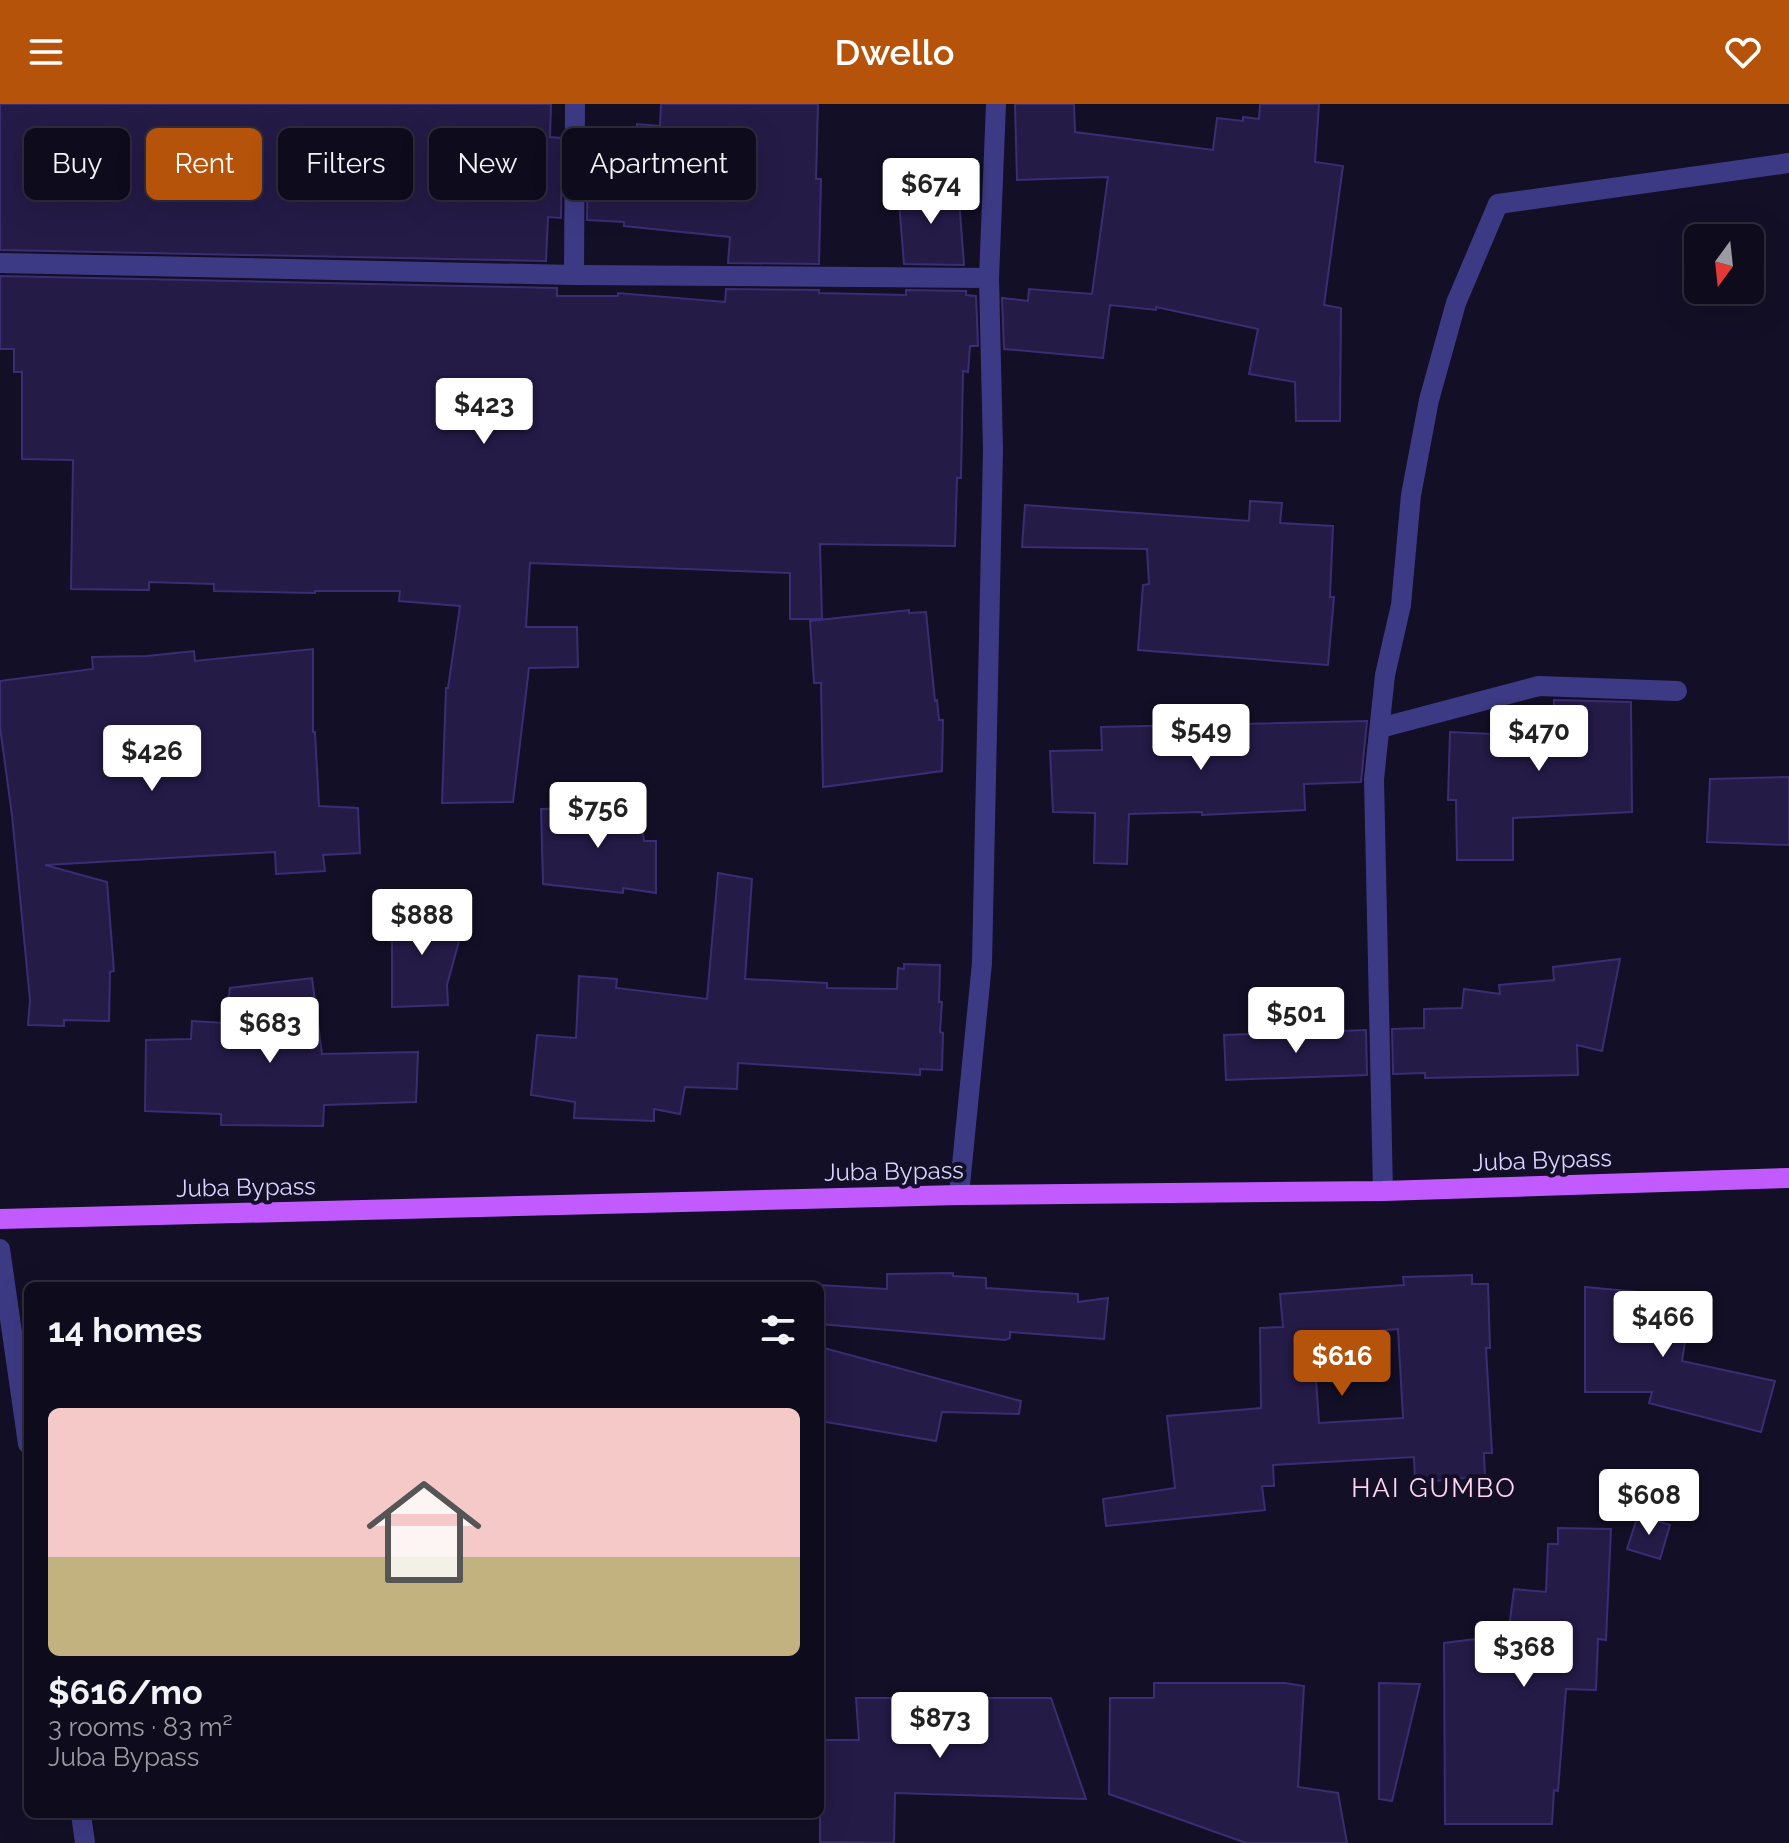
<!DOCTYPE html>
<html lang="en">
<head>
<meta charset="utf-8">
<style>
  :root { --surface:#0e0b1c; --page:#1c1929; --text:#f1f3f6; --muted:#9b9ba3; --line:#2e2b3b; --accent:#b45309 }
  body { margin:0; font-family:Raleway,sans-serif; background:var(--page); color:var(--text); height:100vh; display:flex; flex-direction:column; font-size:30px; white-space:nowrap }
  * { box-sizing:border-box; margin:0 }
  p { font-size:26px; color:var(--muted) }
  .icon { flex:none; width:44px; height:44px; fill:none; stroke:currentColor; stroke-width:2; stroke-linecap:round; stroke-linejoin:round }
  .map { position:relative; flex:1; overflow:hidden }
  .drawer { position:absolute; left:24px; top:1178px; width:800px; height:536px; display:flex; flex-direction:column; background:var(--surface); border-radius:12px; box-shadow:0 8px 32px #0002,0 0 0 2px var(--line) }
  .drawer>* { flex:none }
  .guide { position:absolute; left:24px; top:24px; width:800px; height:72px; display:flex; gap:16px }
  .needle { width:52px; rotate:195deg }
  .controls { position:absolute; left:1684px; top:120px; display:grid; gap:16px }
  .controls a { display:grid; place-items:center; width:80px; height:80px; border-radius:12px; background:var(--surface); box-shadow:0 8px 32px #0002,0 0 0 2px var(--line); font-size:40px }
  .price { position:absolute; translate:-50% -68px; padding:0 18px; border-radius:8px; background:#fff; color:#222; font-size:26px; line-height:52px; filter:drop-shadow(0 2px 4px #0008) }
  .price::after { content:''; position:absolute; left:50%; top:48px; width:24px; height:18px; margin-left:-12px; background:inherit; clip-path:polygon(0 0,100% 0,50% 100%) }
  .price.active { background:var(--accent); color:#fff }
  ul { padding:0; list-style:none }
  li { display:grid; align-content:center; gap:16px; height:424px; padding:0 24px }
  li+li { border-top:2px solid var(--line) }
  li span { display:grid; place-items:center; height:248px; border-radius:12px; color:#555 }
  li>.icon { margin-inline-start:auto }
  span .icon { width:144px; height:144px; fill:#fffc; stroke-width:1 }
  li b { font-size:34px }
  h2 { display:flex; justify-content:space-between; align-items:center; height:96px; padding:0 24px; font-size:34px }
  .pill { padding:0 28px; border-radius:12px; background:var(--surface); box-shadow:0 8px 32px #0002,0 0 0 2px var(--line); font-size:28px; line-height:72px }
  .pill.active { background:var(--accent); color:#fff }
  header { display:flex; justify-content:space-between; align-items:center; height:104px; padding:0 24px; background:var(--accent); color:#fff; font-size:36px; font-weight:600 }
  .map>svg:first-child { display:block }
</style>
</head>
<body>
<header><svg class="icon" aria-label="menu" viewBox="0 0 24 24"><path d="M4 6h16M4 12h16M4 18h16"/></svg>Dwello<svg class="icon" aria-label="heart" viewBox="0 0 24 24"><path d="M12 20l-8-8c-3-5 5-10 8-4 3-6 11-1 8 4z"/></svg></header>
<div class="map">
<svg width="1789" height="1739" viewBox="0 0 1789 1739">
  <rect width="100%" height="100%" fill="#130f26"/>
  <g fill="#241b47" stroke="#3b2d73" stroke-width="2" fill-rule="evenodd">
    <path d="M0 0H551L550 33 562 34 561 114 548 113 546 157 0 146Z"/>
    <path d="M661 0H818L816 75H821L819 160 728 159 730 133 624 122V118L587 116 588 36 635 38 637 20 660 22Z"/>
    <path d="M1015 0H1074L1075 28 1213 46 1217 14 1243 17V13L1259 15 1260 0H1319L1315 58 1343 62 1324 201 1341 204 1340 317H1296L1295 278 1249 270 1258 225 1156 203V206L1110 201 1103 254 1004 245 1002 194 1028 197 1029 185 1092 190 1108 73 1017 76Z"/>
    <path d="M958 82 964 161 904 160 898 85Z"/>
    <path d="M0 172 557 184V192H618V189L725 198 726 185 819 186V189L906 191V186L966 187V191L976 192 978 242H970L968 268 963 267 961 374H957L955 442 820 440 822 515H790V469L530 459 526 523H577L578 563 529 564 513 698 442 699 446 584H448L460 502 399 497 400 487H315V489L214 487V480L149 478V486L71 485 73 356 22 355V268H14V245H0Z"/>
    <path d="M1250 397 1282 399 1280 419 1333 422 1330 493H1334L1328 561 1138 546 1143 481 1149 480 1147 445 1022 443 1025 401 1249 417Z"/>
    <path d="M909 506V509L926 508 935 597 937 596 939 616H943L942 667 823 683 821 579H814L810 517Z"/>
    <path d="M313 545V628H315L319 702 358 704 360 749 323 751 325 767 276 770 275 748 45 761 107 778 114 867 110 868 109 917 64 916V922L28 921 30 896 12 711 0 623V577L93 565 92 553 147 552 194 547 195 557Z"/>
    <path d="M1554 596 1631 598 1632 708 1513 714V756H1457L1456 696H1448L1450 628 1492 630 1491 620 1554 616Z"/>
    <path d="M1367 617 1361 678 1304 680 1305 706 1202 711V708L1129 710 1127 760 1094 759 1095 709 1053 708 1050 647 1102 646 1101 623Z"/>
    <path d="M1789 673V741L1707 738 1710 675Z"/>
    <path d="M640 702 644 737H656V789L623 784V789L543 780 541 705Z"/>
    <path d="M718 769 752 775 745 875 827 879V884L897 885 898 864 904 865V860L940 861 939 898H942L940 928 943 929 942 966 920 965V971L738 959 737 985 685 983 680 1010 654 1005V1017L574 1014 575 998 531 991 537 931 576 934 579 872 617 875 616 884 707 895Z"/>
    <path d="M392 800 464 819 447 881 448 901 392 903Z"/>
    <path d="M1620 855 1602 947 1577 941 1578 971 1425 974V969L1393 970 1392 925 1424 924V905L1462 904 1464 885 1500 890 1499 881 1554 876 1553 863Z"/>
    <path d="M312 874 322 950 418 948 416 998 324 1001 323 1022 221 1021V1010L145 1007 146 936 191 935 192 917 225 919 230 884Z"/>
    <path d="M1366 926 1367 971 1226 976 1224 931Z"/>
    <path d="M953 1169V1172L986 1174V1184L1078 1190V1198L1108 1194 1104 1235 1010 1228V1234L1005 1236 820 1220V1181L887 1185V1170Z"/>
    <path d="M1472 1171V1180H1488L1490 1244H1486L1492 1349H1484L1485 1372 1415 1379 1414 1353 1273 1361 1274 1382H1262L1265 1406 1106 1422 1103 1395 1175 1384 1167 1312 1261 1304 1260 1224 1283 1223 1280 1190 1404 1181 1403 1173ZM1398 1225 1403 1314 1319 1319 1313 1232Z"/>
    <path d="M1585 1183 1692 1193 1682 1257 1775 1277 1761 1328 1649 1299 1652 1288H1585Z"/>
    <path d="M820 1243 1021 1297 1019 1310 942 1308 936 1337 820 1317Z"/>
    <path d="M1638 1411 1670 1421 1660 1455 1627 1445Z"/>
    <path d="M1558 1424 1611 1425 1606 1536 1598 1535 1596 1586 1566 1585 1558 1687 1554 1686 1552 1720H1445L1444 1539 1508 1531 1514 1485 1546 1488 1548 1440H1558Z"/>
    <path d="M1154 1579H1285L1304 1582 1298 1683 1338 1689 1347 1739H1246L1109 1690 1110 1594H1154Z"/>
    <path d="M1379 1579 1420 1580 1392 1697 1379 1695Z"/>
    <path d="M856 1594H915L914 1600 982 1599 981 1594H1051L1086 1695 895 1689 894 1739 820 1738V1636H859Z"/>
  </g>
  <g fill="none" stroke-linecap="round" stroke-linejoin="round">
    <g stroke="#3d3a85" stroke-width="20">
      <path d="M1380 624 1539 582 1677 587"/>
      <path d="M1383 1087 1374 675 1385 571 1401 501 1411 391 1429 296 1456 199 1498 100 1789 59"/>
    </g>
    <g stroke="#3d3a85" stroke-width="20">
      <path d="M0 159 574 171 989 174"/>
      <path d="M574 171 575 0"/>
      <path d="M959 1091 982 859 993 346 989 174 996 0"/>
      <path d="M0 1145 28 1340"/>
      <path d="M81 1710 85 1739"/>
    </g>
    <path stroke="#c25bff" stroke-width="20" d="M0 1115 959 1091 1383 1087 1789 1074"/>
  </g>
  <g text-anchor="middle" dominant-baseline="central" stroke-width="8" stroke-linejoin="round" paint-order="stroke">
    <g font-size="24" fill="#d9d4ff" stroke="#130f26">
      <text transform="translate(1542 1056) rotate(-2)">Juba Bypass</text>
      <text transform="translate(894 1067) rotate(-1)">Juba Bypass</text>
      <text transform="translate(246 1083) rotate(-1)">Juba Bypass</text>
    </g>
    <g font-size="26" letter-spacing="2" fill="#ffd6f0" stroke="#130f26">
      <text x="1434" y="1384">HAI GUMBO</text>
    </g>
  </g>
</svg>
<div class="controls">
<a><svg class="needle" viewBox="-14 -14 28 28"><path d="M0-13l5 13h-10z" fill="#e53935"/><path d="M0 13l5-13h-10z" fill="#9b9ba3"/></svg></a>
</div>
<b class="price" style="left:931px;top:122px">$674</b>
<b class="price" style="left:484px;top:342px">$423</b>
<b class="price" style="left:1201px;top:668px">$549</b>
<b class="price" style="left:1539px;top:669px">$470</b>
<b class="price" style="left:152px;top:689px">$426</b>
<b class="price" style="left:598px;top:746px">$756</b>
<b class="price" style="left:422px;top:853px">$888</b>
<b class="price" style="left:1296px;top:951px">$501</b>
<b class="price" style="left:270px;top:961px">$683</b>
<b class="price" style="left:1663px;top:1255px">$466</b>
<b class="price active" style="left:1342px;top:1294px">$616</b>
<b class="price" style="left:1649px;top:1433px">$608</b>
<b class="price" style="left:1524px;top:1585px">$368</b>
<b class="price" style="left:940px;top:1656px">$873</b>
<div class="guide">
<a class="pill">Buy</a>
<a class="pill active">Rent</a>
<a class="pill">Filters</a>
<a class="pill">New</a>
<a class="pill">Apartment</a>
</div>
<section class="drawer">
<h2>14 homes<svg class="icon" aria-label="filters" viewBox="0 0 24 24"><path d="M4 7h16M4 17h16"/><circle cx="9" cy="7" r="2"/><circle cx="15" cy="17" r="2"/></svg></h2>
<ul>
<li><span style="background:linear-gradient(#f6c9c9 60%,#c2b280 0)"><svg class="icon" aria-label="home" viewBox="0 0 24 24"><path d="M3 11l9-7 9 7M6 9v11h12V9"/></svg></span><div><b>$616/mo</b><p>3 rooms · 83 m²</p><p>Juba Bypass</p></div></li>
</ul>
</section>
</div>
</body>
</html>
